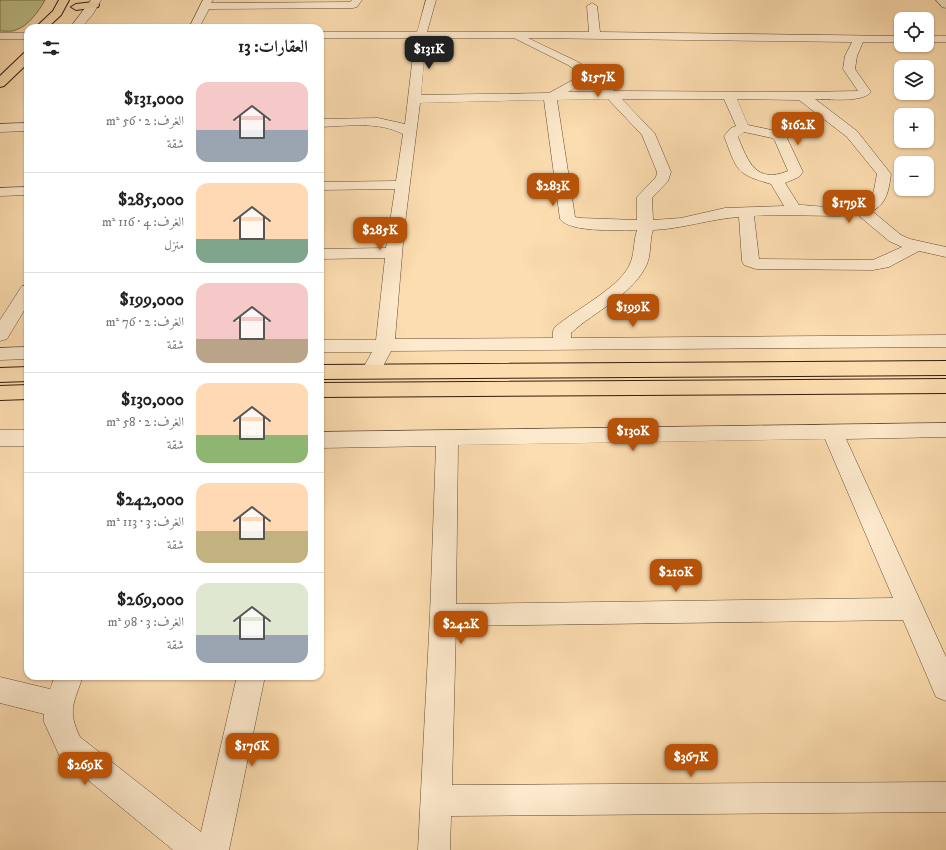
<!DOCTYPE html>
<html lang="ar">
<head>
<meta charset="utf-8">
<style>
  :root { --surface:#fff; --page:#f2f2f2; --text:#222; --muted:#767676; --line:#e0e0e0; --accent:#b45309 }
  body { margin:0; font-family:"IM FELL DW Pica",Amiri,serif; background:var(--page); color:var(--text); direction:rtl; height:100vh; display:flex; flex-direction:column; font-size:15px; white-space:nowrap }
  * { box-sizing:border-box; margin:0 }
  p { font-size:13px; color:var(--muted) }
  .icon { flex:none; width:22px; height:22px; fill:none; stroke:currentColor; stroke-width:2; stroke-linecap:round; stroke-linejoin:round }
  .map { position:relative; flex:1; overflow:hidden; direction:ltr }
  .side { position:absolute; left:24px; top:24px; width:300px; height:656px; display:flex; flex-direction:column; background:var(--surface); border-radius:12px; box-shadow:0 1px 3px #0004; direction:rtl }
  .side>* { flex:none }
  .tools { position:absolute; left:894px; top:12px; display:grid; gap:8px }
  .tools a { display:grid; place-items:center; width:40px; height:40px; border-radius:8px; background:var(--surface); box-shadow:0 1px 3px #0004; font-size:20px }
  .price { position:absolute; translate:-50% -34px; padding:0 9px; border-radius:8px; background:var(--accent); color:#fff; font-size:13px; line-height:26px; filter:drop-shadow(0 1px 2px #0008) }
  .price::after { content:''; position:absolute; left:50%; top:24px; width:12px; height:9px; margin-left:-6px; background:inherit; clip-path:polygon(0 0,100% 0,50% 100%) }
  .price.selected { background:#222; color:#fff }
  ul { padding:0; list-style:none }
  li { display:flex; align-items:center; gap:12px; height:100px; padding:0 16px }
  li+li { border-top:1px solid var(--line) }
  li span { display:grid; place-items:center; flex:none; width:112px; height:80px; border-radius:12px; color:#555 }
  li>.icon { margin-inline-start:auto }
  span .icon { width:48px; height:48px; fill:#fffc; stroke-width:1 }
  li b { font-size:17px }
  h2 { display:flex; justify-content:space-between; align-items:center; height:48px; padding:0 16px; font-size:17px }
  .map>svg:first-child { display:block }
</style>
</head>
<body>
<div class="map">
<svg width="946" height="850" viewBox="0 0 946 850">
  <rect width="100%" height="100%" fill="#fcddb0"/>
  <filter id="stains"><feTurbulence type="fractalNoise" baseFrequency=".005" numOctaves="4"/><feColorMatrix values="0 0 0 0 .2 0 0 0 0 .09 0 0 0 0 .02 0 0 0 .5 -.17"/></filter>
  <radialGradient id="worn" r=".72"><stop offset=".6" stop-color="#630" stop-opacity="0"/><stop offset="1" stop-color="#630" stop-opacity=".3"/></radialGradient>
  <path fill="#bec18b" stroke="#786e4d" d="M0 0H45C39 11 28 26 16 30 12 32 5 31 0 31Z"/>
  <g fill="none" stroke-linecap="round" stroke-linejoin="round">
    <defs>
      <g id="minor">
        <path d="M91 0H101L93 14 81 28H70Z"/>
        <path d="M203 0H213L211 3 350 2 352 0H362L357 7 353 8 209 9 199 28H189Z"/>
        <path d="M426 0H436L427 32H589L587 6 592 3 597 6 600 32 901 36V42H863L857 56 855 69 871 92C863 103 827 99 815 99L857 131 891 174C889 189 887 204 872 211L901 235 910 239 946 247V257L919 251 889 267 873 270 756 269 744 265 742 261 739 217C709 219 682 229 653 230 649 242 652 256 645 268 629 297 595 311 571 333V338L946 335V347L391 351 378 376 371 378 364 376 361 372 372 352H320V340H376L385 258 320 259V249L386 248 395 189 320 190V182L396 181 403 134C378 121 348 126 320 127V119L378 118 405 124 415 38H320V32H417ZM426 38H514L568 65 582 75 549 93 421 95ZM528 38 852 42 845 56 843 69 858 91 802 92 614 91 594 72 576 61ZM589 80 600 92H568ZM608 99 642 135 657 172 656 177 637 197V220L580 218 575 217 557 100ZM622 99H724L736 126 731 128 724 136C737 170 735 174 771 184L784 206 725 208 681 218 653 220 652 198 668 181 671 172 655 134ZM737 99 799 100 847 137 877 174C875 182 875 192 870 199 857 214 817 205 799 205L785 183 799 177 803 172 786 136 781 132 748 125ZM544 100 560 219C570 233 620 230 637 230 633 242 635 254 629 266 618 288 575 310 555 327L553 331V338L395 339 404 231 420 103ZM744 132 772 138 775 141 788 171C756 184 748 162 738 137ZM774 215 838 216 858 215 889 241 902 247 873 260 759 259 754 216Z"/>
        <path d="M936 0H946V8L942 7Z"/>
        <rect x="0" y="33" width="28" height="6"/>
        <rect x="927" y="36" width="19" height="6"/>
        <path d="M28 123V131L0 132V124Z"/>
        <path d="M28 187V195L0 196V188Z"/>
        <path d="M28 285V304L7 339 0 341V320L22 286Z"/>
        <path d="M28 347V359L0 360V348Z"/>
        <path d="M946 423V437L846 439 946 657V701L936 697 903 620 456 626 452 785 946 782V812L451 816 450 850H418L430 615 436 446 320 448V432ZM825 439 893 598 456 604 458 445Z"/>
        <rect x="0" y="430" width="28" height="16"/>
        <path d="M55 676H83C74 703 67 710 80 737L201 832 237 676H265L229 850H173L60 757 44 722V714L0 703V677L50 689Z"/>
      </g>
      <g id="major">
        <path d="M59 0H69L61 15 47 28H35L53 11Z"/>
        <path d="M94 2 98 3 99 5 98 7 76 10 71 7 76 4Z"/>
        <path d="M28 52V63L4 86 0 87V76L24 53Z"/>
      </g>
      <g id="highway">
        <path d="M946 361V375L320 379V365Z"/>
        <path d="M28 367V381L0 382V368Z"/>
        <path d="M946 379V393L320 397V383Z"/>
        <path d="M28 385V399L0 400V386Z"/>
      </g>
    </defs>
    <use href="#minor" stroke="#644c37" stroke-width="1"/>
    <use href="#major" stroke="#321c0f" stroke-width="2"/>
    <use href="#highway" stroke="#321c0f" stroke-width="2"/>
    <use href="#minor" fill="#fde9cc" fill-rule="evenodd"/>
    <use href="#major" fill="#fcddb0" fill-rule="evenodd"/>
    <use href="#highway" fill="#fcddb0" fill-rule="evenodd"/>
  </g>
  <rect width="100%" height="100%" filter="url(#stains)"/>
  <rect width="100%" height="100%" fill="url(#worn)"/>
</svg>
<div class="tools">
<a><svg class="icon" aria-label="locate" viewBox="0 0 24 24"><circle cx="12" cy="12" r="6"/><path d="M12 2v4M12 18v4M2 12h4M18 12h4"/></svg></a>
<a><svg class="icon" aria-label="layers" viewBox="0 0 24 24"><path d="M12 4l9 5-9 5-9-5zM3 14l9 5 9-5"/></svg></a>
<a>+</a>
<a>−</a>
</div>
<b class="price selected" style="left:429px;top:70px">$131K</b>
<b class="price" style="left:598px;top:98px">$157K</b>
<b class="price" style="left:798px;top:146px">$162K</b>
<b class="price" style="left:553px;top:207px">$283K</b>
<b class="price" style="left:849px;top:224px">$179K</b>
<b class="price" style="left:380px;top:251px">$285K</b>
<b class="price" style="left:633px;top:328px">$199K</b>
<b class="price" style="left:633px;top:452px">$130K</b>
<b class="price" style="left:676px;top:593px">$210K</b>
<b class="price" style="left:461px;top:645px">$242K</b>
<b class="price" style="left:252px;top:767px">$176K</b>
<b class="price" style="left:691px;top:778px">$367K</b>
<b class="price" style="left:85px;top:786px">$269K</b>
<section class="side">
<h2>العقارات: 13<svg class="icon" aria-label="filters" viewBox="0 0 24 24"><path d="M4 7h16M4 17h16"/><circle cx="9" cy="7" r="2"/><circle cx="15" cy="17" r="2"/></svg></h2>
<ul>
<li><span style="background:linear-gradient(#f6c9c9 60%,#9aa5b1 0)"><svg class="icon" aria-label="home" viewBox="0 0 24 24"><path d="M3 11l9-7 9 7M6 9v11h12V9"/></svg></span><div><b>$131,000</b><p>الغرف: 2 · 56 m²</p><p>شقة</p></div></li>
<li><span style="background:linear-gradient(#ffd9b3 70%,#7fa58c 0)"><svg class="icon" aria-label="home" viewBox="0 0 24 24"><path d="M3 11l9-7 9 7M6 9v11h12V9"/></svg></span><div><b>$285,000</b><p>الغرف: 4 · 116 m²</p><p>منزل</p></div></li>
<li><span style="background:linear-gradient(#f6c9c9 70%,#b9a48a 0)"><svg class="icon" aria-label="home" viewBox="0 0 24 24"><path d="M3 11l9-7 9 7M6 9v11h12V9"/></svg></span><div><b>$199,000</b><p>الغرف: 2 · 76 m²</p><p>شقة</p></div></li>
<li><span style="background:linear-gradient(#ffd9b3 65%,#8fb573 0)"><svg class="icon" aria-label="home" viewBox="0 0 24 24"><path d="M3 11l9-7 9 7M6 9v11h12V9"/></svg></span><div><b>$130,000</b><p>الغرف: 2 · 58 m²</p><p>شقة</p></div></li>
<li><span style="background:linear-gradient(#ffd9b3 60%,#c2b280 0)"><svg class="icon" aria-label="home" viewBox="0 0 24 24"><path d="M3 11l9-7 9 7M6 9v11h12V9"/></svg></span><div><b>$242,000</b><p>الغرف: 3 · 113 m²</p><p>شقة</p></div></li>
<li><span style="background:linear-gradient(#dfe7d0 65%,#9aa5b1 0)"><svg class="icon" aria-label="home" viewBox="0 0 24 24"><path d="M3 11l9-7 9 7M6 9v11h12V9"/></svg></span><div><b>$269,000</b><p>الغرف: 3 · 98 m²</p><p>شقة</p></div></li>
</ul>
</section>
</div>
</body>
</html>
